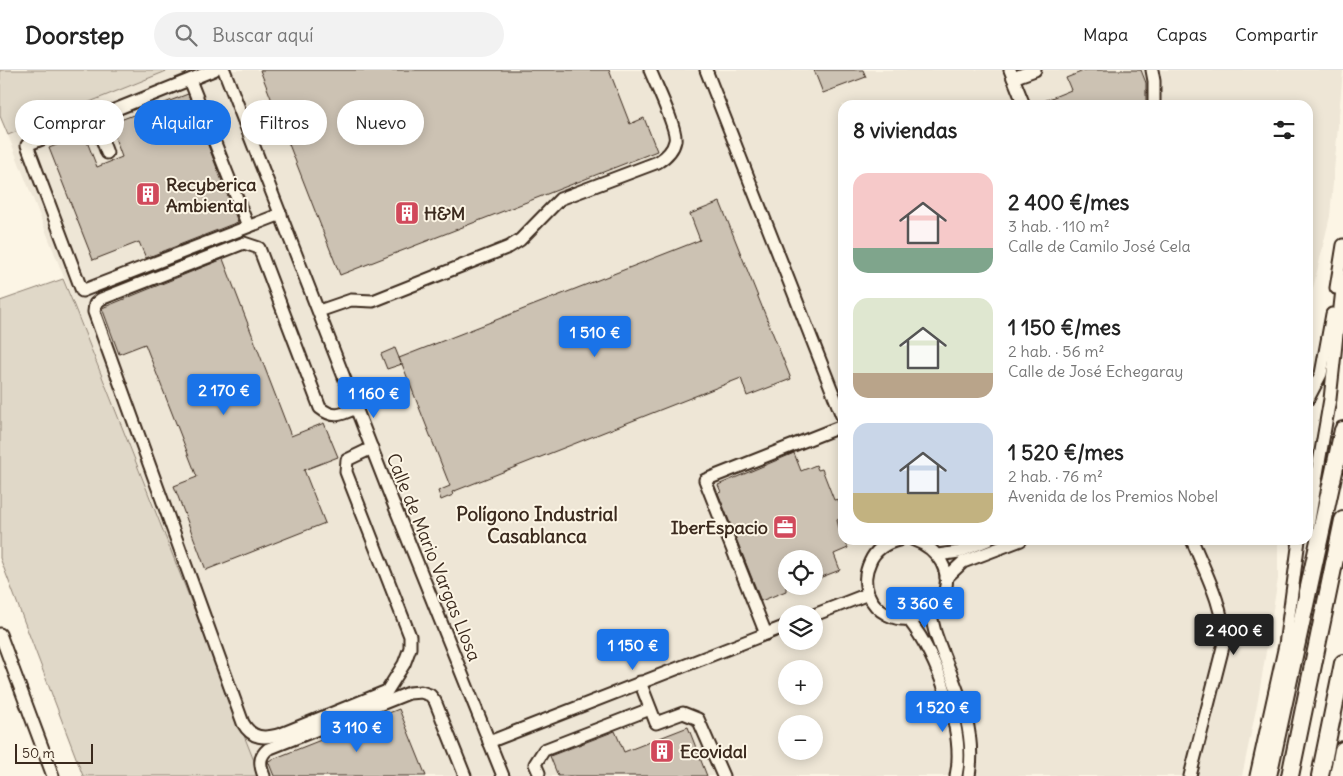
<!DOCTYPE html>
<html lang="es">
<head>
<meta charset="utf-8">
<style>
  :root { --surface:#fff; --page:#f2f2f2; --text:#222; --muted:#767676; --line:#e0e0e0; --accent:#1a73e8 }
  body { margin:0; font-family:Delius,sans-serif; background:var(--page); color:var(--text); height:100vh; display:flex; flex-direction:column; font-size:19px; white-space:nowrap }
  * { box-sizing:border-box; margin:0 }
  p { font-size:16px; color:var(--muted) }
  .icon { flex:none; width:28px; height:28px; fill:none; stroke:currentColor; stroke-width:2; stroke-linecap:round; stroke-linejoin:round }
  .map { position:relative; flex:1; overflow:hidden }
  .drawer { position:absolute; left:838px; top:30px; width:475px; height:445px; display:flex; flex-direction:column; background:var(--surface); border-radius:15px; box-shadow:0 2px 12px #0003 }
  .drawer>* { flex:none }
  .hud { position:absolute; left:15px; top:30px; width:475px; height:45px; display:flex; gap:10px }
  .buttons { position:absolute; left:778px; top:480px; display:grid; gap:10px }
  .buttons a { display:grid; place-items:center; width:45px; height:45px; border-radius:50%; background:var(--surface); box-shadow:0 2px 12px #0003; font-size:25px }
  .scale { position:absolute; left:15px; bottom:12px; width:78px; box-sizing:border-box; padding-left:5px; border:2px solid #3b2a1e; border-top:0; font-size:14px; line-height:18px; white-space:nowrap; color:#3b2a1e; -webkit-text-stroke:4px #fcf5e5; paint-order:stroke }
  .price { position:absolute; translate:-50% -42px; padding:0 11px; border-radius:5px; background:var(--accent); color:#fff; font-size:16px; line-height:32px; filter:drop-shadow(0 1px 2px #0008) }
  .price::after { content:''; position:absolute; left:50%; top:30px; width:15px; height:11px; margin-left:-8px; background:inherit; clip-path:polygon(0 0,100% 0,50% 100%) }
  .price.current { background:#222; color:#fff }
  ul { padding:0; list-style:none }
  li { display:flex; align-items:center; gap:15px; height:125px; padding:0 15px }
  li span { display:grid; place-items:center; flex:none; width:140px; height:100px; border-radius:15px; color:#555 }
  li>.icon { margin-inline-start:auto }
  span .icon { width:60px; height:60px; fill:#fffc; stroke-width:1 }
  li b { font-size:21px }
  h2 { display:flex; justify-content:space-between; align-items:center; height:60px; padding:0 15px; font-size:21px }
  .chip { padding:0 18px; border-radius:22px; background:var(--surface); box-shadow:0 2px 12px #0003; font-size:18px; line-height:45px }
  .chip.current { background:var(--accent); color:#fff }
  header { display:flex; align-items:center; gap:30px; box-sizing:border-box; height:70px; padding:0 25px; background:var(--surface); border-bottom:1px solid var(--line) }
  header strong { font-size:24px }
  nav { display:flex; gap:28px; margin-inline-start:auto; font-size:18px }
  .search { width:350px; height:45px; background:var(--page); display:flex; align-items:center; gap:12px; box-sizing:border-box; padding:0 18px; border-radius:28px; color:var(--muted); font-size:19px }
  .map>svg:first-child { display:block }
</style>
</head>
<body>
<header>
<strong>Doorstep</strong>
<div class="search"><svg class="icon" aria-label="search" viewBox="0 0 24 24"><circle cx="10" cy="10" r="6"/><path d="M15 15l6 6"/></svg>Buscar aquí</div>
<nav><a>Mapa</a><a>Capas</a><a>Compartir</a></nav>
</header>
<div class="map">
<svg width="1343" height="706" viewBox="0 0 1343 706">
  <rect width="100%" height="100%" fill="#fcf5e5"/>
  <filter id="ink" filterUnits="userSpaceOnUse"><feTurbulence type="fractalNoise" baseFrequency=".02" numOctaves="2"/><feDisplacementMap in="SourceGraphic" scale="10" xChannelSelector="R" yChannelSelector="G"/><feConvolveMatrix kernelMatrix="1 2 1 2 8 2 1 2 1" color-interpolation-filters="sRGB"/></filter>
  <g filter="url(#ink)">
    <path fill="#eee6d6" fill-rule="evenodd" d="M169 0H1343L1330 146 1308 240V35H842V470H1278V509L1258 630 1242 706H260L8 65ZM786 489H814V516H786ZM786 544H814V571H786ZM786 599H814V626H786ZM786 654H814V681H786Z"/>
    <g fill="#e0d8c8" stroke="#8e8173">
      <path d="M0 0H169L8 65 0 46Z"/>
      <path d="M63 209 73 233 260 706H83L0 488V231Z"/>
    </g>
    <g fill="#ccc2b3" stroke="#3b2a1e">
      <path d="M260 0H609L630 54 644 48 657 81 340 205Z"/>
      <path d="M814 0H863L866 7 823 23Z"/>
      <path d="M1086 0H1141L1146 13V35H1034L1071 20 1066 8Z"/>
      <path d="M188 24 238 152 146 188 139 172 93 190 49 78 84 64 97 97 122 87 110 54Z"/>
      <path d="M720 132 791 309 747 326 741 308 452 422 453 425 441 430 438 421 450 416 402 294 387 299 381 284 395 278 401 293 399 288 700 170 690 144Z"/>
      <path d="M223 189 291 366 324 353 338 387 304 400 325 453 206 500 174 416 197 407 145 274 119 284 102 238Z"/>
      <path d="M794 383 801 401 816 395 818 400 822 399 834 430 838 429 842 439V448L837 450 842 470H845L848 478 834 484 840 500 814 510V489H786V521L761 531 718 423 721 422 718 415Z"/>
      <path d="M399 639 426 706H274L268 691Z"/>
      <path d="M688 657 707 706H558L550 686 615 661 624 682Z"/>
    </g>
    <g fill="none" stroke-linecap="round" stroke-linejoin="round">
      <defs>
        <g id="minor">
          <path d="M214 0 27 75 82 221 281 144"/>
          <path d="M224 0 390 425 503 706"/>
          <path d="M706 0 842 346"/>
          <path d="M1010 0 1024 35"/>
          <path d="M1152 0 1154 11V35"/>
          <path d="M1013 8 1035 0"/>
          <path d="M190 10 248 156"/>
          <path d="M94 48 107 83"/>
          <path d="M1336 218 1343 175"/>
          <path d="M319 241 351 230 373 231 509 177 520 170 560 129 658 92C666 87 673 81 675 71 678 60 655 13 650 0"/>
          <path d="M1308 329 1321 304 1332 244"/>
          <path d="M356 338C341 345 334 349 320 338L259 178 244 173 101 229 95 234 94 242 243 653C252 669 264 669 281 664L387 621 404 594 410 578V566L346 402 347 390 372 378"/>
          <path d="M1308 456 1330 329 1343 210"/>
          <path d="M899 470C886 473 875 480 870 492 848 539 915 574 942 527 955 503 937 478 914 470"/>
          <path d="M938 485 959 482 988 470"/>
          <path d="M946 508 963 492 1021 470"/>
          <path d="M931 541C932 558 939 573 945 589 961 628 976 664 969 706"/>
          <path d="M814 545 868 524"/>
          <path d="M909 550C936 585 966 661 956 706"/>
          <path d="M0 564 53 706"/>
          <path d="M766 564 705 410 842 356"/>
          <path d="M640 612 656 653 683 643 698 649 723 706"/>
          <path d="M489 672 786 556"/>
          <path d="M539 703 535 694 544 680 650 639"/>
          <path d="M264 706C260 696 258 687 268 679L409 623 421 622 430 625 435 631 465 706"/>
          <path d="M1190 706 1224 573C1224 536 1206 504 1192 470"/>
          <path d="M1256 706 1285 575 1299 470"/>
        </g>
        <g id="highway">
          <path d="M1268 706 1343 360"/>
          <path d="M1290 706 1343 450"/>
          <path d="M1320 706 1343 593"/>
          <path d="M1338 706 1343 680"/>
        </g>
      </defs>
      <use href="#minor" stroke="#3b2a1e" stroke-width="15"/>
      <use href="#highway" stroke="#3b2a1e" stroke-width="20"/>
      <use href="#minor" stroke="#fcf5e5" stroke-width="11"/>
      <use href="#highway" stroke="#fcf5e5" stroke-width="16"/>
    </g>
  </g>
  <defs>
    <symbol id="building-square" viewBox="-11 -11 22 22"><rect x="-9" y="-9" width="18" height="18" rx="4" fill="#d1495b" stroke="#fcf5e5"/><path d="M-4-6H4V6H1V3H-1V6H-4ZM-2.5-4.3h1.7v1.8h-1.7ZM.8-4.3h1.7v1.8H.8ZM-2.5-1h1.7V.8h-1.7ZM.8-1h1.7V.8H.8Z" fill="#fff"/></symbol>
    <symbol id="office-square" viewBox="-11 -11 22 22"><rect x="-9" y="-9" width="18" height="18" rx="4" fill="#d1495b" stroke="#fcf5e5"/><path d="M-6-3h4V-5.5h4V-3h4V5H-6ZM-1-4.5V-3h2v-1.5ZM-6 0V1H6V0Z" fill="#fff"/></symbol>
  </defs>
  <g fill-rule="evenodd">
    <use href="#building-square" x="134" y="110" width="28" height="28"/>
    <use href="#building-square" x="393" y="129" width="28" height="28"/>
    <use href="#office-square" x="771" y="443" width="28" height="28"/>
    <use href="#building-square" x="648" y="667" width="28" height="28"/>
  </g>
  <g text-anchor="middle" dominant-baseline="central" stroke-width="4" stroke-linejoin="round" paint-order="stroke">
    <g font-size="18" font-weight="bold" fill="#3b2a1e" stroke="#fcf5e5" text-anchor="start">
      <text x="166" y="114">Recyberica<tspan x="166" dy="21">Ambiental</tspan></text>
      <text x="424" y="143">H&amp;M</text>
      <text x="768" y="457" text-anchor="end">IberEspacio</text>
      <text x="680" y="681">Ecovidal</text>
    </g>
    <g font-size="18" fill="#3b2a1e" stroke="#fcf5e5">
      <text transform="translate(434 487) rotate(68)">Calle de Mario Vargas Llosa</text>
    </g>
    <g font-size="19" font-weight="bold" fill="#3b2a1e" stroke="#fcf5e5">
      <text x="537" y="444">Polígono Industrial<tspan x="537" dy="22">Casablanca</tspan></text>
    </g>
  </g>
</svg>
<div class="buttons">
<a><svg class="icon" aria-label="locate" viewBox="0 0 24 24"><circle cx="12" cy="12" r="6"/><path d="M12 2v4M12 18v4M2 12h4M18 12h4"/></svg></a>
<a><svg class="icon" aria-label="layers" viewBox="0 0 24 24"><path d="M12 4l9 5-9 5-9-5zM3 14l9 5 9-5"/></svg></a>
<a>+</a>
<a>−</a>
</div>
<div class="scale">50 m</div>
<b class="price" style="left:595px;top:288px">1 510 €</b>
<b class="price" style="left:224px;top:346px">2 170 €</b>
<b class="price" style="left:374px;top:349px">1 160 €</b>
<b class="price" style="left:925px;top:559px">3 360 €</b>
<b class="price current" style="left:1234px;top:586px">2 400 €</b>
<b class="price" style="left:633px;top:601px">1 150 €</b>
<b class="price" style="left:943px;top:663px">1 520 €</b>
<b class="price" style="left:357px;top:683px">3 110 €</b>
<div class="hud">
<a class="chip">Comprar</a>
<a class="chip current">Alquilar</a>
<a class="chip">Filtros</a>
<a class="chip">Nuevo</a>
</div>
<section class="drawer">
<h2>8 viviendas<svg class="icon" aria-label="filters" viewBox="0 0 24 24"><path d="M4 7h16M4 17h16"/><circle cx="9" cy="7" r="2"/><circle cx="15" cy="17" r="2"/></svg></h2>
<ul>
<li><span style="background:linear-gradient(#f6c9c9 75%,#7fa58c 0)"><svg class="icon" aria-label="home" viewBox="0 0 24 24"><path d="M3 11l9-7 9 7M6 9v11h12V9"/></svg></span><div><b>2 400 €/mes</b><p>3 hab. · 110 m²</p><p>Calle de Camilo José Cela</p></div></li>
<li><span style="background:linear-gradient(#dfe7d0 75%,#b9a48a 0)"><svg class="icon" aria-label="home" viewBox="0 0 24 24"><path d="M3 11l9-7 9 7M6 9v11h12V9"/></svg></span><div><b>1 150 €/mes</b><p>2 hab. · 56 m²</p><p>Calle de José Echegaray</p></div></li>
<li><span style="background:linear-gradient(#c9d6e8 70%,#c2b280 0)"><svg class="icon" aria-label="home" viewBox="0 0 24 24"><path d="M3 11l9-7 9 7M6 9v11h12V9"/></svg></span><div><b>1 520 €/mes</b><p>2 hab. · 76 m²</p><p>Avenida de los Premios Nobel</p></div></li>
</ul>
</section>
</div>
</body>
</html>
